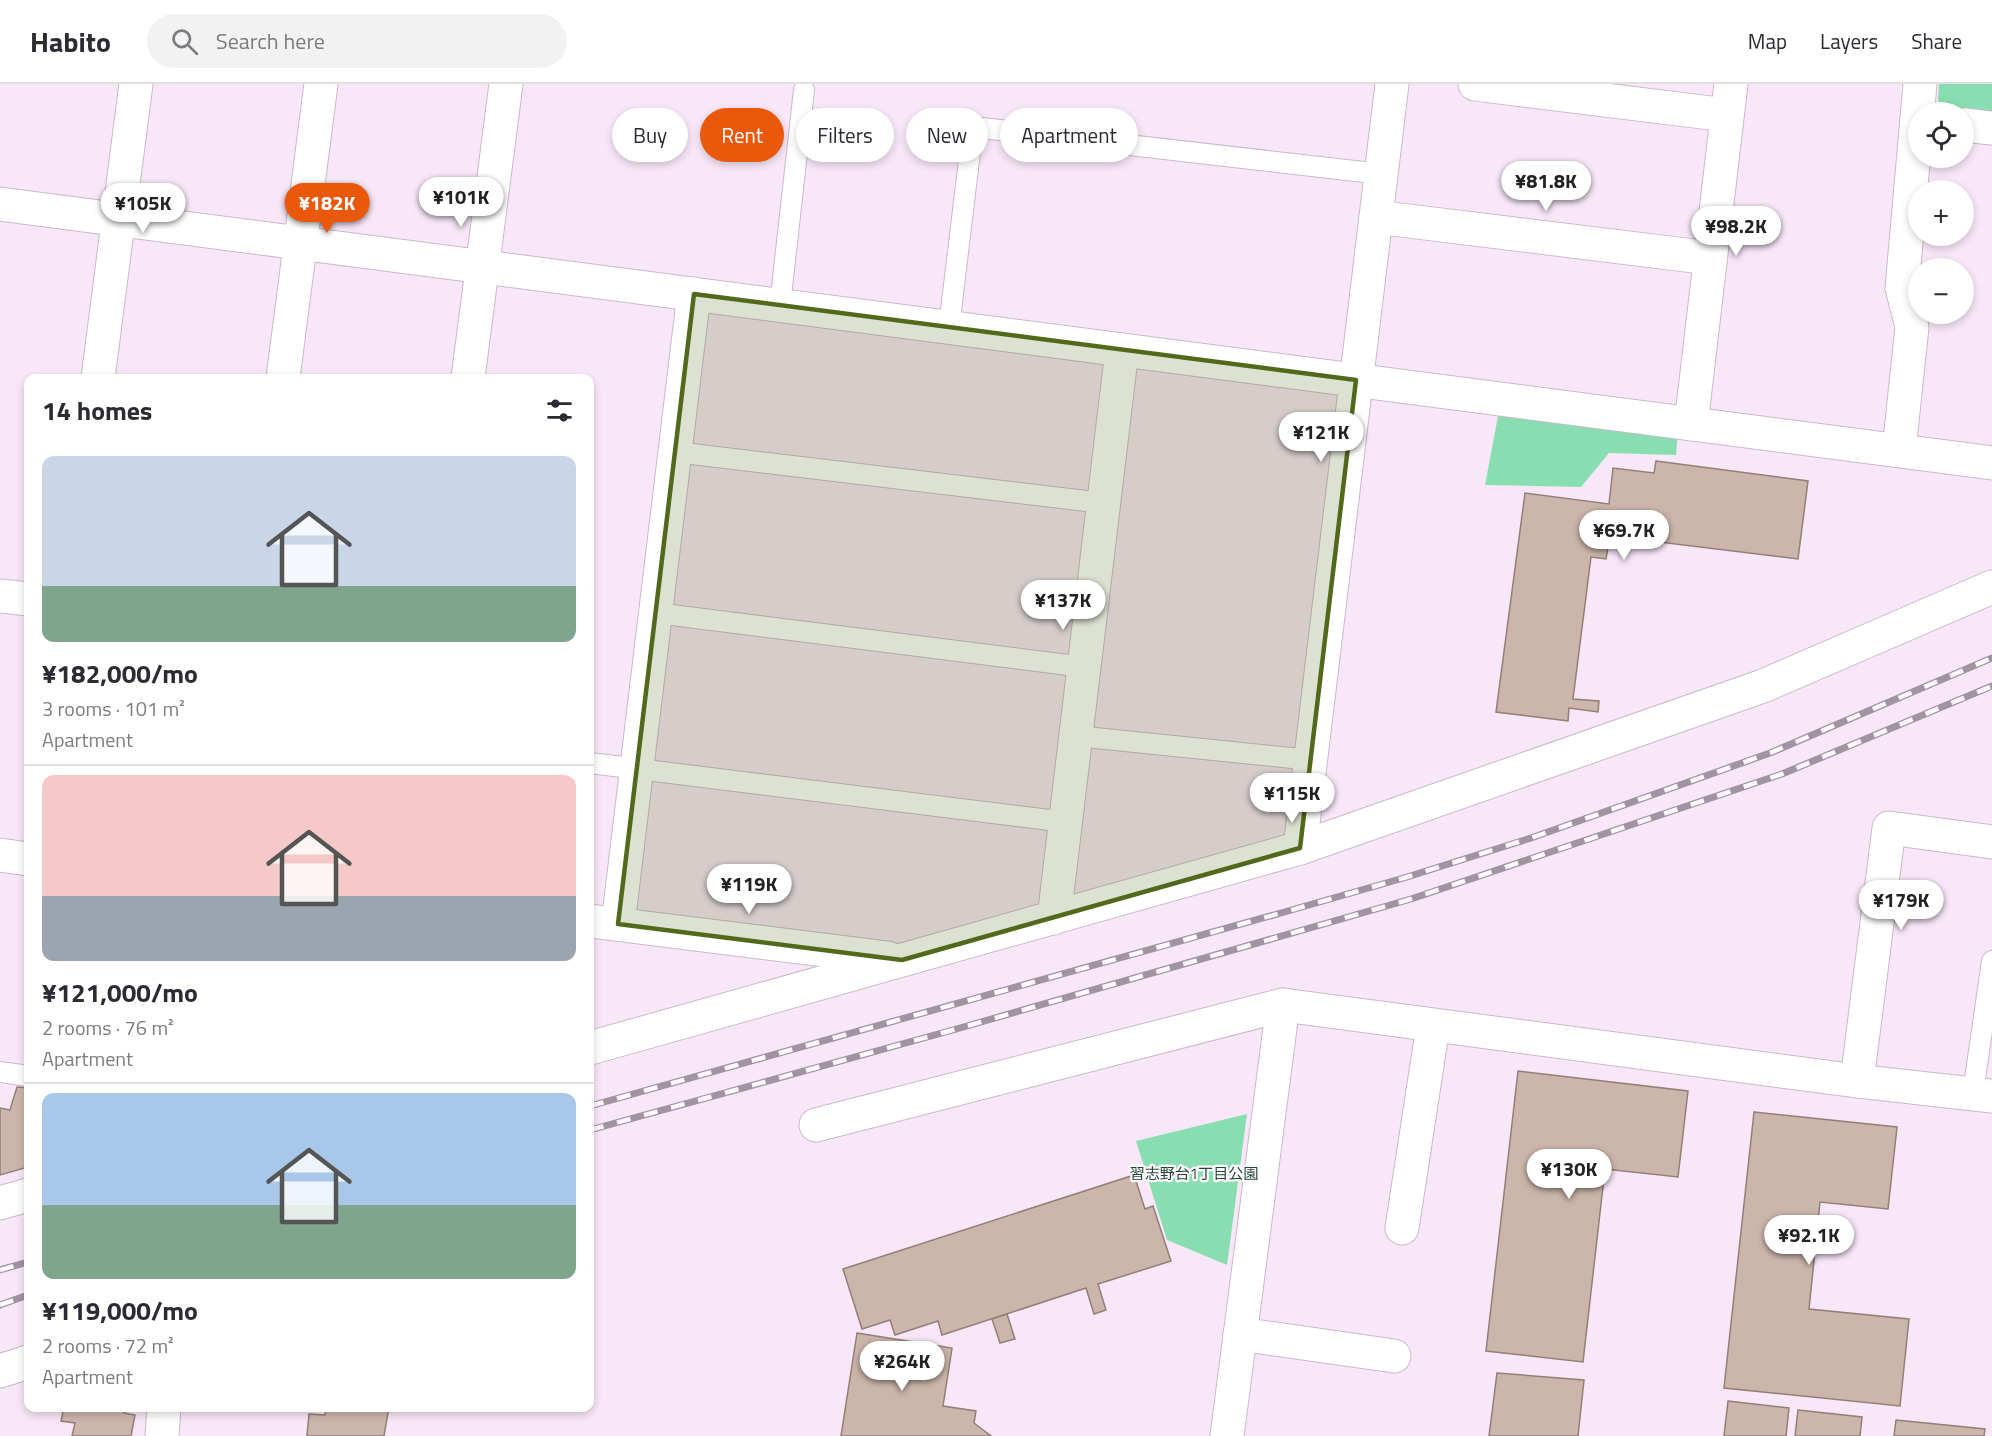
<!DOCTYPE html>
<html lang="en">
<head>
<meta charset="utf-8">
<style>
  :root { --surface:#fff; --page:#f2f2f3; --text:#2b2b33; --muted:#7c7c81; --line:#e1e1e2; --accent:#ea580c }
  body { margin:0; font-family:"Titillium Web","Noto Sans JP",sans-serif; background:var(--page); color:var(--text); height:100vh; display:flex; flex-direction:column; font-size:22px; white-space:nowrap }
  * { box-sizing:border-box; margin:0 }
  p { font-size:20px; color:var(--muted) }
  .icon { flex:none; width:33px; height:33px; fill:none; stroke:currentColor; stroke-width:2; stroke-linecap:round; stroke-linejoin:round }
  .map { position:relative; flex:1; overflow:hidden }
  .details { position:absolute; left:24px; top:290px; width:570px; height:1038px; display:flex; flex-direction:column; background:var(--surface); border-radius:12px; box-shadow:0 3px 9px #0003 }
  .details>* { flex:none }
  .banner { position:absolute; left:612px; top:24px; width:570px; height:54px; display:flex; gap:12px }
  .tools { position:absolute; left:1908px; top:18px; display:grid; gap:12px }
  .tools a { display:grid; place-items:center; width:66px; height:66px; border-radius:50%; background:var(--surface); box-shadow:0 3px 9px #0003; font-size:30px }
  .price { position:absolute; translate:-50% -51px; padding:0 14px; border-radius:21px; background:#fff; color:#222; font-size:20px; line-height:39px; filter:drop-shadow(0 2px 3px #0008) }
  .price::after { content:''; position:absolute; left:50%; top:36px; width:18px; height:14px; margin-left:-9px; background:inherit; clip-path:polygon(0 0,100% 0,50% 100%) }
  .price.on { background:var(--accent); color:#fff }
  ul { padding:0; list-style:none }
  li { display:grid; align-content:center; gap:12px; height:318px; padding:0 18px }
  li+li { border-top:2px solid var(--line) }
  li span { display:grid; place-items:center; height:186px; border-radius:12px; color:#555 }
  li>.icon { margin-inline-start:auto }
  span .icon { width:108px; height:108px; fill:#fffc; stroke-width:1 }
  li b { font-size:26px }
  h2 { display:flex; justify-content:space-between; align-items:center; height:72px; padding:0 18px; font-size:26px }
  .tag { padding:0 21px; border-radius:27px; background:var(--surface); box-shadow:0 3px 9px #0003; font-size:21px; line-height:54px }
  .tag.on { background:var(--accent); color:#fff }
  header { display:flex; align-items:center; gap:36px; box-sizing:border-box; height:84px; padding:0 30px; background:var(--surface); border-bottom:2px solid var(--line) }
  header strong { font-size:28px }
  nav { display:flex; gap:33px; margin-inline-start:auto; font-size:21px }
  .search { width:420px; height:54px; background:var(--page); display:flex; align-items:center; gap:15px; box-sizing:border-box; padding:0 21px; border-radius:33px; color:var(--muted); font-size:22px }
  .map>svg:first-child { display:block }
</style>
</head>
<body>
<header>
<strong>Habito</strong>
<div class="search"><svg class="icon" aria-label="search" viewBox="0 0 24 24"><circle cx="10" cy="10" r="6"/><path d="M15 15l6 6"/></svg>Search here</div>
<nav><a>Map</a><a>Layers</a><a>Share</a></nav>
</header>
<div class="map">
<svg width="1992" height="1352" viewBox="0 0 1992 1352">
  <rect width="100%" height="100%" fill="#f8e7f8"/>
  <g fill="#88deb0">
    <path d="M1939 0H1992V36L1964 28H1946L1938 16Z"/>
    <path d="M1499 327 1678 347 1676 371 1609 369 1581 403 1485 401Z"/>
    <path d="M1247 1030 1227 1181 1167 1156 1136 1057Z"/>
  </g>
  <g fill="#ccb6ac" stroke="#937f75" stroke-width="1.5">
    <path d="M1656 377 1808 397 1798 475 1610 452 1606 475 1591 473 1573 615 1599 617 1598 628 1569 624 1568 637 1496 628 1525 409 1609 420 1613 384 1654 389Z"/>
    <path d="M1518 987 1688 1007 1678 1093 1605 1085 1583 1278 1486 1267Z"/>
    <path d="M17 1003 28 1004V1083L0 1091V1024L10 1026Z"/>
    <path d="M1754 1028 1897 1043 1888 1125 1820 1118 1809 1225 1909 1235 1900 1322 1724 1304Z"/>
    <path d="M1134 1091 1145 1125 1153 1122 1171 1177 1098 1200 1106 1226 1094 1230 1086 1204 942 1251 938 1237 895 1251 890 1236 862 1245 843 1185Z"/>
    <path d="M1007 1230 1015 1255 1000 1259 992 1235Z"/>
    <path d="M857 1249 952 1264 943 1322 976 1327 974 1339 991 1352H841Z"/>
    <path d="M1497 1289 1584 1296 1578 1352H1489Z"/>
    <path d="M1728 1317 1789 1324 1786 1352H1724Z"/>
    <path d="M64 1323H125L124 1329 135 1331 131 1352H72L75 1339 61 1337Z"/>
    <path d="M326 1323H389L384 1352H307L309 1330 325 1331Z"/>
    <path d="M1798 1326 1862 1333 1860 1352H1795Z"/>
    <path d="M1896 1336 1985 1345 1984 1352H1894Z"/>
  </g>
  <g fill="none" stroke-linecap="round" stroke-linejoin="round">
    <defs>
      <g id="service">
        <path d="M780 221 804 6"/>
        <path d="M949 243 973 43 1381 90"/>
        <path d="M675 368 1103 419"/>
        <path d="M656 529 1084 583"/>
        <path d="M1076 652 1311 676"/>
        <path d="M590 679 1066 738"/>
        <path d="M0 988 28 992"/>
        <path d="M1973 1009 1992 877"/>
      </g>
      <g id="minor">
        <path d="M1475 0 1727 31"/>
        <path d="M1964 41 1992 44"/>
        <path d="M0 120 1992 379"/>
        <path d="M1376 133 1710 174"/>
        <path d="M98 294 136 0"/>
        <path d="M283 294 321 0"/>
        <path d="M468 294 506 0"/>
        <path d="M1691 340 1731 0"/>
        <path d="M1899 366 1912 243 1902 204 1920 0"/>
        <path d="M0 512 28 515"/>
        <path d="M1300 764 1392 0"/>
        <path d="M0 771 28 775"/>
        <path d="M1054 834 1122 266"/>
        <path d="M590 837 888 874"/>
        <path d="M618 840 694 210"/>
        <path d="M590 964 1300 764 1763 602 1992 503"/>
        <path d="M1857 997 1889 744 1992 758"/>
        <path d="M816 1041 1283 921"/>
        <path d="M0 1119 28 1111"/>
        <path d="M1402 1144 1433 942"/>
        <path d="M1240 1250 1394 1272"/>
        <path d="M0 1287 28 1278"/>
        <path d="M162 1352 164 1323"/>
        <path d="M1227 1352 1283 921 1857 997 1992 1012"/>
      </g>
    </defs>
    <use href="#service" stroke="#cab9c9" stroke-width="22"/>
    <use href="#minor" stroke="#cab9c9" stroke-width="35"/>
    <use href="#service" stroke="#fff" stroke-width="20"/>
    <use href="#minor" stroke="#fff" stroke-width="33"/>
    <defs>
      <g id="rail">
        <path d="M590 1022 1288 827 1407 793 1531 754 1770 669 1992 574"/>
        <path d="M590 1046 960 944 1411 815 1782 690 1992 602"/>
        <path d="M0 1186 28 1178"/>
        <path d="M0 1221 28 1211"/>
      </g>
    </defs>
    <use href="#rail" stroke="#a094a0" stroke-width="7"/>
    <use href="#rail" stroke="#fff8ff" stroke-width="4.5" stroke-dasharray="14" stroke-linecap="butt"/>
  </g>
  <path fill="#51691a" fill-opacity="0.2" stroke="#51691a" stroke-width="4.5" stroke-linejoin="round" d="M694 210 1356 296 1300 764 902 876 618 840Z"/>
  <g text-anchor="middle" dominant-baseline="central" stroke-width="4.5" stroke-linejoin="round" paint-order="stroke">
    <g font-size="15" fill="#204834" stroke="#fff8ff">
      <text x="1194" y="1089">習志野台1丁目公園</text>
    </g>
  </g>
</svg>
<div class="tools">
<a><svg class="icon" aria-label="locate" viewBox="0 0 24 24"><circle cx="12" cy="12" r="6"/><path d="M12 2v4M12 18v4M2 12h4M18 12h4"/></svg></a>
<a>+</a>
<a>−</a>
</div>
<b class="price" style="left:1546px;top:128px">¥81.8K</b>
<b class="price" style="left:461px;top:144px">¥101K</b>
<b class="price" style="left:143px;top:150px">¥105K</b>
<b class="price on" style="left:327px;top:150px">¥182K</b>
<b class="price" style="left:1736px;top:173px">¥98.2K</b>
<b class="price" style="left:1321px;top:379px">¥121K</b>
<b class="price" style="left:1624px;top:477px">¥69.7K</b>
<b class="price" style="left:1063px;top:547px">¥137K</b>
<b class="price" style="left:1292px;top:740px">¥115K</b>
<b class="price" style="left:749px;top:831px">¥119K</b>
<b class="price" style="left:1901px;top:847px">¥179K</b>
<b class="price" style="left:1569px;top:1116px">¥130K</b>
<b class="price" style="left:1809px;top:1182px">¥92.1K</b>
<b class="price" style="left:902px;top:1308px">¥264K</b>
<div class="banner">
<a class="tag">Buy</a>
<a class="tag on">Rent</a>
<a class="tag">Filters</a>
<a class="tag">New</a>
<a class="tag">Apartment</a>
</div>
<section class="details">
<h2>14 homes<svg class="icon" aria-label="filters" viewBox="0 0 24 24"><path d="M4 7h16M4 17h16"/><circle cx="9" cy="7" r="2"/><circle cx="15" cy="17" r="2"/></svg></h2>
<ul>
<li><span style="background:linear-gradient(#c9d6e8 70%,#7fa58c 0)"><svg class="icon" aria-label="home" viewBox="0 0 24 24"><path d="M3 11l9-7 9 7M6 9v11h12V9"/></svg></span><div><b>¥182,000/mo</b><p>3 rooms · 101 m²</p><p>Apartment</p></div></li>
<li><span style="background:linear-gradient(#f6c9c9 65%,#9aa5b1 0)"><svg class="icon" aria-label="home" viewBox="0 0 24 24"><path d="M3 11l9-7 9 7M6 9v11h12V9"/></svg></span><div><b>¥121,000/mo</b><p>2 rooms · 76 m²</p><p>Apartment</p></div></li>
<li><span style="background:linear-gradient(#a9c7e8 60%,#7fa58c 0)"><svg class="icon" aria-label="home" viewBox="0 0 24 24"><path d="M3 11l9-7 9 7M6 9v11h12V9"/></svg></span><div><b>¥119,000/mo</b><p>2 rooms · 72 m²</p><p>Apartment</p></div></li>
</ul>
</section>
</div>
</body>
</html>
